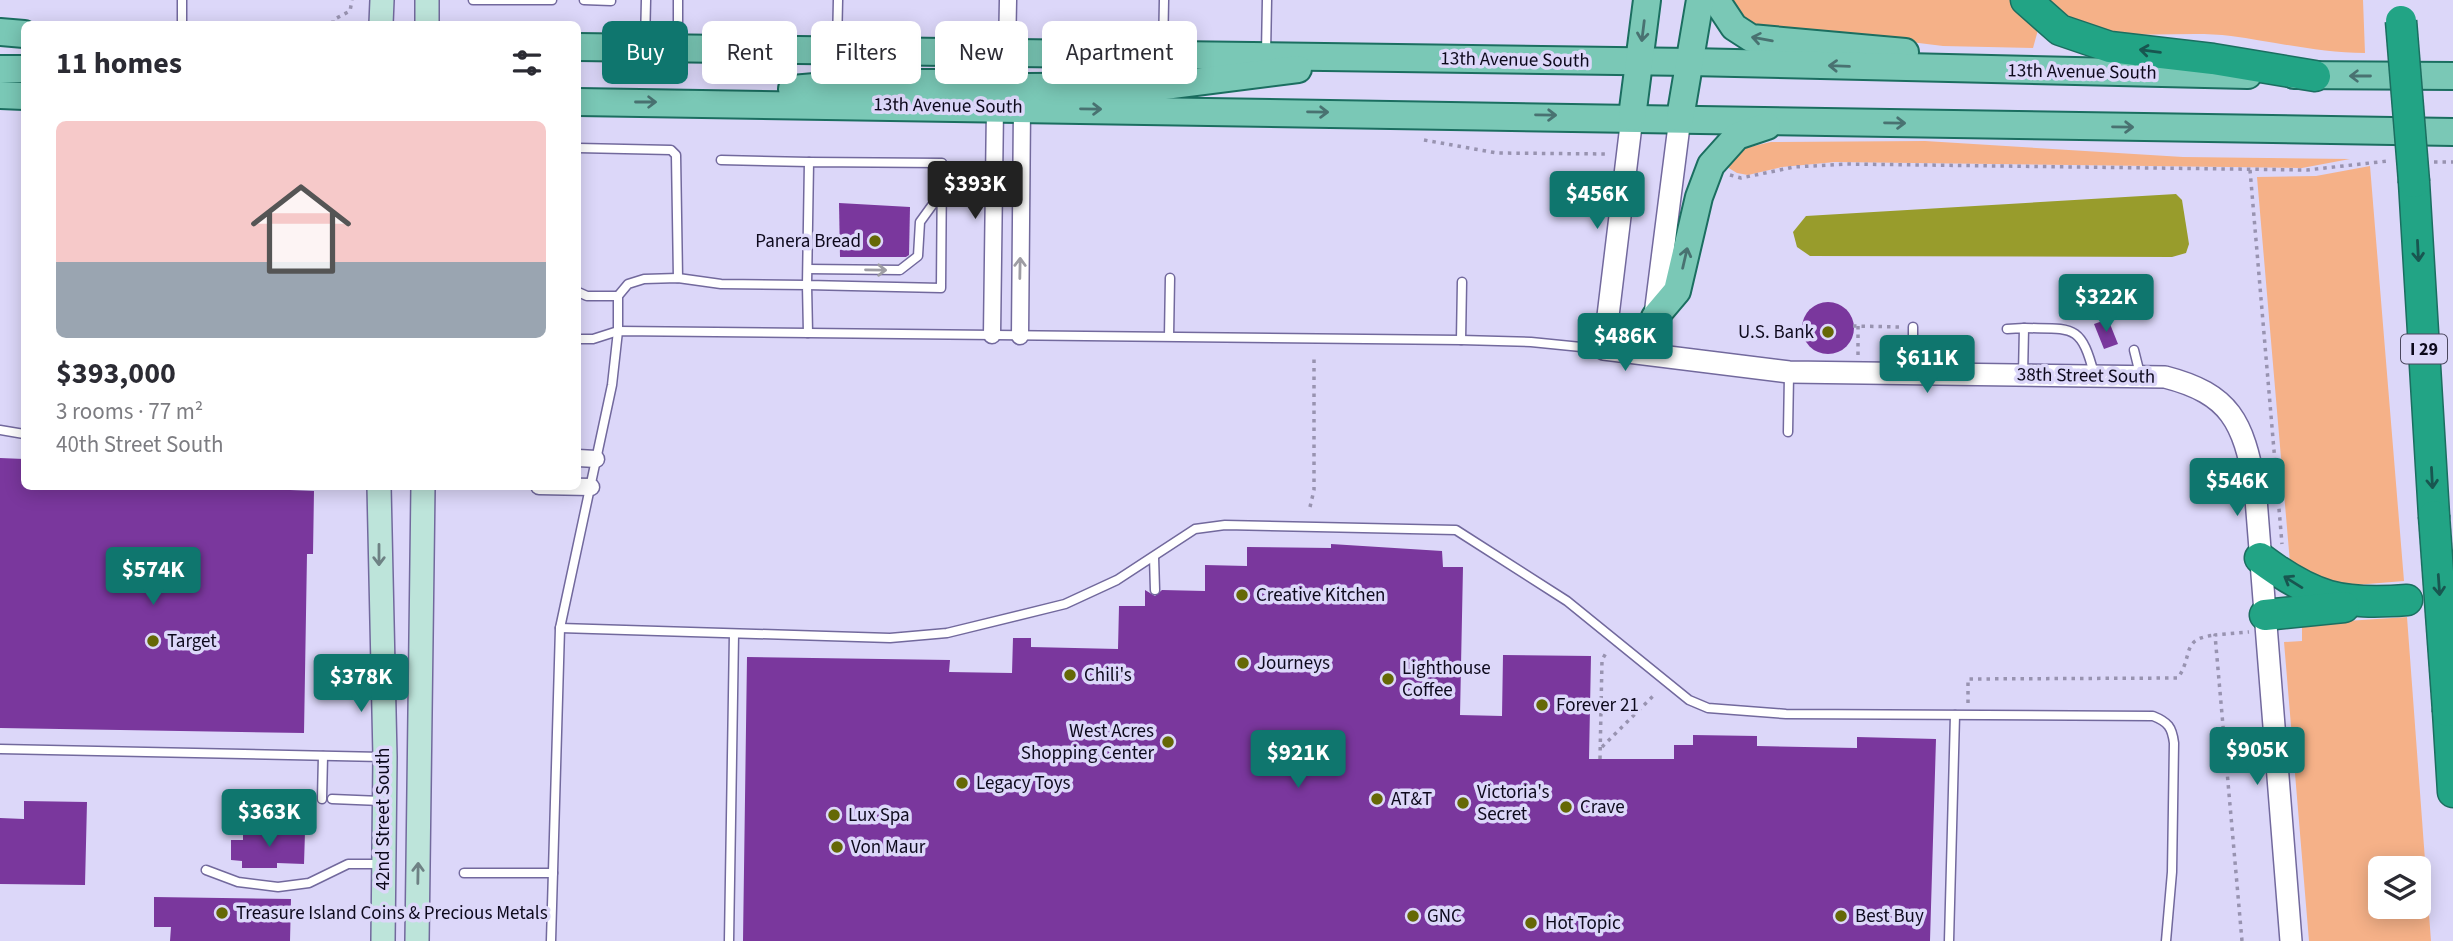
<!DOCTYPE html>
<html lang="en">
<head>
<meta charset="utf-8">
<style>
  :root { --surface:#fff; --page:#f2f2f3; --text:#2b2b33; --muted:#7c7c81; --line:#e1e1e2; --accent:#0f766e }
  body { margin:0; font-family:"Source Sans 3",sans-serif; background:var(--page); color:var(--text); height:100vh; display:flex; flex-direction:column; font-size:26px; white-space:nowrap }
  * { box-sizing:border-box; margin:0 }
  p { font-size:23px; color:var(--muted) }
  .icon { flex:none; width:38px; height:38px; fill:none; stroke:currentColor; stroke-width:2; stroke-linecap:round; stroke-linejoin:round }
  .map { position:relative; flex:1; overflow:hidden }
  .drawer { position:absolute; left:21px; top:21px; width:560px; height:469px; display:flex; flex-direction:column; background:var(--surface); border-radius:10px; box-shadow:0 4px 18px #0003 }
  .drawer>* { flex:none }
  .hud { position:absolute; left:602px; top:21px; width:665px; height:63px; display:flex; gap:14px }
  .buttons { position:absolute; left:2368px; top:856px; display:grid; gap:14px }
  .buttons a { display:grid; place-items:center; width:63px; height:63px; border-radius:10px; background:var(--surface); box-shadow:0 4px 18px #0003; font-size:35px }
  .price { position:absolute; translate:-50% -60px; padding:0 16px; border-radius:7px; background:var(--accent); color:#fff; font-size:23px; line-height:46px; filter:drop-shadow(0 2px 4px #0008) }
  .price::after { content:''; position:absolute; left:50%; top:42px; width:21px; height:16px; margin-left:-10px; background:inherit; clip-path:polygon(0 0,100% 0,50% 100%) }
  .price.current { background:#222; color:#fff }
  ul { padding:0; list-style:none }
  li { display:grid; align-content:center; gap:14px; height:371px; padding:0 35px }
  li+li { border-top:2px solid var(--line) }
  li span { display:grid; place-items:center; height:217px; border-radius:10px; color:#555 }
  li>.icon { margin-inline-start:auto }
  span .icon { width:126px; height:126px; fill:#fffc; stroke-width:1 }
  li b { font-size:30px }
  h2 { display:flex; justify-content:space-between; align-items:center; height:84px; padding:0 35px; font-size:30px }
  .chip { padding:0 24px; border-radius:10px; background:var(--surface); box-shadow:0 4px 18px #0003; font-size:24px; line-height:63px }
  .chip.current { background:var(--accent); color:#fff }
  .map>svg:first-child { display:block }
</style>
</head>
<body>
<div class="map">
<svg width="2453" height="941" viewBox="0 0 2453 941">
  <rect width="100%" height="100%" fill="#dcd7f9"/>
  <g fill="#f5b188" fill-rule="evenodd">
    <path d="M1727 0H2013L2038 30 2033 48 1943 46 1854 35 1763 30 1743 20Z"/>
    <path d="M2045 0H2363L2365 53C2319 53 2276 42 2231 36 2170 28 2093 51 2045 0Z"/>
    <path d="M1925 141 2183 157 2350 159 2302 168 1835 162 1782 167 1748 175 1737 173 1727 167 1741 149 1771 142Z"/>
    <path d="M2370 166 2404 581 2331 587 2290 563 2257 177 2316 176Z"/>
    <path d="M2407 617 2431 941H2309L2284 642 2302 641V624ZM2380 868H2418V906H2380Z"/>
  </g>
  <path fill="#989c2c" d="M2176 194 2182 200 2189 244 2186 253 2172 257 1810 256 1797 247 1793 232 1806 216Z"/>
  <g fill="#7a379d">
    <path d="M839 203 910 207 909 255 906 257H840Z"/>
    <circle cx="1828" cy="328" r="26"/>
    <path d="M2108 319 2118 344 2104 349 2094 324Z"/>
    <path d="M0 458 24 459V486H192L314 491 313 554H307L304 733 0 728Z"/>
    <path d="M1331 544 1442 551 1443 567H1463L1460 715 1502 716 1503 655 1591 656 1589 759H1674V745H1693V735L1757 736V746L1857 748V737L1936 739 1930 941H743L747 657 950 660 949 672 1012 673 1013 638H1031V647L1118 649 1119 606H1145V590L1155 596 1162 590 1205 591V565L1247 566V547L1331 548Z"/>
    <path d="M24 801 87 802 85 885 0 884V818L24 819Z"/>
    <path d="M243 831 305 832 304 864 277 863V868H242V861L231 860V840H243Z"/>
    <path d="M154 897 291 899 290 941H170L171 927H154Z"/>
  </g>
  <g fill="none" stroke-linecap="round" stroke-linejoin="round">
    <defs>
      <g id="service">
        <path d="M182 0V24"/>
        <path d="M473 0H552"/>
        <path d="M584 0 611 1"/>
        <path d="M645 43 646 0"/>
        <path d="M678 46V0"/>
        <path d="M837 46 838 0"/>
        <path d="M1163 52 1164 0"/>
        <path d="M1266 53 1267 0"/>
        <path d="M578 148 671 150 676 155 678 278"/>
        <path d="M721 160 809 162"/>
        <path d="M809 162 942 163 941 288 807 285Z"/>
        <path d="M808 269 900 270 918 256 920 222 941 193"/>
        <path d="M578 292 587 296H618"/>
        <path d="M2024 328C2072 329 2081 323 2094 374"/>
        <path d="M2007 329 2024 328 2023 375"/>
        <path d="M1169 336 1170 278"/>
        <path d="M578 339H593L618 331V296L628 284 644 279 678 278 721 284 807 285 808 333"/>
        <path d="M1461 340 1462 282"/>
        <path d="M2134 350 2140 374"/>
        <path d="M1913 371V327"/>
        <path d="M0 430 24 434"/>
        <path d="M1788 432 1789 375"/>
        <path d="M1154 557 1155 590"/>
        <path d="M560 628 890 638 947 633 1065 604 1117 580 1195 529 1225 525 1456 530 1567 601 1689 700 1708 708 1786 714 2153 716C2168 722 2172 727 2174 743L2172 872 2166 941"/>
        <path d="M0 749 382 757"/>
        <path d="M322 799 323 756"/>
        <path d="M332 799 381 801"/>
        <path d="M206 870 238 882 278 887 309 883 348 864H381"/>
        <path d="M464 873H553"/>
        <path d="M551 941 560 628 612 385 618 331 1461 340 1531 342 1601 349"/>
        <path d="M729 941 734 634"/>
        <path d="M1949 941 1955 715"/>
      </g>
      <g id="minor">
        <path d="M1007 53 1008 0"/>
        <path d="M992 335 995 107"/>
        <path d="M1020 336 1022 108"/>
        <path d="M578 458 596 459"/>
        <path d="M539 486 591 487"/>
      </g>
      <g id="tertiary">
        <path d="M1632 117 1604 349 1789 372 2165 377C2231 394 2243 422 2255 486L2291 941"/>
        <path d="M1650 354 1680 118"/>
      </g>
      <g id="secondary">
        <path d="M427 0V24"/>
        <path d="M381 24 382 0"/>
        <path d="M379 486 385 757 383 941"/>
        <path d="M417 941 423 486"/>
      </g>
      <g id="primary">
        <path d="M1716 0 1734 27 1751 38 1905 52"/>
        <path d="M0 32 24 34"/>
        <path d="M578 47 1690 62 2248 75"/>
        <path d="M0 69H24"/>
        <path d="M2294 75 2453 76"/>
        <path d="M792 89 861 83H987C1003 75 1007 70 1007 53"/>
        <path d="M0 95 24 96"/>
        <path d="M578 102 2453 132"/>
        <path d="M995 107 1013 91 1027 87 1164 86 1298 69"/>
        <path d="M1632 117 1647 0"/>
        <path d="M1680 118 1700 0"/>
        <path d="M1655 317 1677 291 1699 197 1711 165 1737 136 1767 126"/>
      </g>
      <g id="motorway">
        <path d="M2026 0 2060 30 2110 47 2213 59 2315 76"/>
        <path d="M2414 182 2434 516"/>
        <path d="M2260 558C2313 598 2341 605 2407 600"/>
        <path d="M2265 615 2344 607"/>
        <path d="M2448 711 2453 792"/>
      </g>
    </defs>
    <use href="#service" stroke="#72699d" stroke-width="11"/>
    <use href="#minor" stroke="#72699d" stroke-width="19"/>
    <use href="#tertiary" stroke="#72699d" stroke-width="24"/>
    <use href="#secondary" stroke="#72699d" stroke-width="26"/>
    <use href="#primary" stroke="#1b6e60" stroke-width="30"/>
    <use href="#motorway" stroke="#1b6e60" stroke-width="33"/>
    <g stroke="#9893b0" stroke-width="3.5" stroke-dasharray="3.5 5" stroke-linecap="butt">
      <path d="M333 24V20L350 11 352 0"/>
      <path d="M1424 140 1497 153 1607 154"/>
      <path d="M2434 162H2453"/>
      <path d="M2250 170 2282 544"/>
      <path d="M1730 175 1741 178 1794 167 1846 164 2307 170 2388 161"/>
      <path d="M1853 326 1901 327"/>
      <path d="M1858 326V356"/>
      <path d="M1310 507 1314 490V356"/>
      <path d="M1968 703V679L2178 678C2194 654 2180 639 2215 635"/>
      <path d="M1602 747 1655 694"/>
      <path d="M1600 759 1602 660 1606 653"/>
      <path d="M2242 941 2215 635 2249 632"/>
    </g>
    <use href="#service" stroke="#fff" stroke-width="8"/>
    <use href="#minor" stroke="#fff" stroke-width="16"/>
    <use href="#tertiary" stroke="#fff" stroke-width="21"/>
    <use href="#secondary" stroke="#bde4da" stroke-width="23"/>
    <use href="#primary" stroke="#7ac8b6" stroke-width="26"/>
    <use href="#motorway" stroke="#22a485" stroke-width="30"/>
    <defs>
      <g id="motorway-bridge">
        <path d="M2401 21 2414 182"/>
        <path d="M2434 516 2448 711"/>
      </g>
    </defs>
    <use href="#motorway-bridge" stroke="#1b6e60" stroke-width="33" stroke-linecap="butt"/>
    <use href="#motorway-bridge" stroke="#22a485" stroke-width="30"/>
  </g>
  <defs><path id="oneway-shaft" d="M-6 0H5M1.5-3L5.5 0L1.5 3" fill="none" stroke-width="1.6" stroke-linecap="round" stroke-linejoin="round" transform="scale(1.75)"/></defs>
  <g stroke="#497271">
    <use href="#oneway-shaft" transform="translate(1643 31) rotate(97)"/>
    <use href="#oneway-shaft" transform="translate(1762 39) rotate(-170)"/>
    <use href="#oneway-shaft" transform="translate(1839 66) rotate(-178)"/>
    <use href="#oneway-shaft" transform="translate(2360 76) rotate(180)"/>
    <use href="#oneway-shaft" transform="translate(646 102)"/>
    <use href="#oneway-shaft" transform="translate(1091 109) rotate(1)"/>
    <use href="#oneway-shaft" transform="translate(1318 112) rotate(1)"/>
    <use href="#oneway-shaft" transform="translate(1546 115) rotate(1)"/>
    <use href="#oneway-shaft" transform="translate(1895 123) rotate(1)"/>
    <use href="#oneway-shaft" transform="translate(2123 127) rotate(1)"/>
    <use href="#oneway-shaft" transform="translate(1685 258) rotate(-77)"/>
  </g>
  <g stroke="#185650">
    <use href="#oneway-shaft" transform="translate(2150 51) rotate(-173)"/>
    <use href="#oneway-shaft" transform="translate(2418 251) rotate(87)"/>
    <use href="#oneway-shaft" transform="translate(2432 478) rotate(87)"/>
    <use href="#oneway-shaft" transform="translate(2293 582) rotate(-148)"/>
    <use href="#oneway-shaft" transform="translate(2439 585) rotate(86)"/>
  </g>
  <g stroke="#9e9da4">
    <use href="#oneway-shaft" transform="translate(1020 268) rotate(-89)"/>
    <use href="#oneway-shaft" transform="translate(876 270) rotate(1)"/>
  </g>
  <g stroke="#6e8184">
    <use href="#oneway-shaft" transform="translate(379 555) rotate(90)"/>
    <use href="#oneway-shaft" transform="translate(418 873) rotate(-89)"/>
  </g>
  <g fill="#656806" stroke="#dcd7f9" stroke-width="2.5">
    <circle cx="875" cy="241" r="7"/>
    <circle cx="1828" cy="332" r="7"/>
    <circle cx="1242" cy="595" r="7"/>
    <circle cx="153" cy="641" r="7"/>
    <circle cx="1243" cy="663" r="7"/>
    <circle cx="1070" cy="675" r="7"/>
    <circle cx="1388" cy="679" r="7"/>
    <circle cx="1542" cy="705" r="7"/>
    <circle cx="1168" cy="742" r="7"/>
    <circle cx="962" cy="783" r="7"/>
    <circle cx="1377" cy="799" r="7"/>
    <circle cx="1463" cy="803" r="7"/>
    <circle cx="1566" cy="807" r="7"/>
    <circle cx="834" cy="815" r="7"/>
    <circle cx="837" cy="847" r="7"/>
    <circle cx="222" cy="913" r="7"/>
    <circle cx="1413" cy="916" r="7"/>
    <circle cx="1841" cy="916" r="7"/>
    <circle cx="1531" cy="923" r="7"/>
  </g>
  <g text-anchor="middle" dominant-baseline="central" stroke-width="7" stroke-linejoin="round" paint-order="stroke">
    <rect fill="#dcd7f9" stroke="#4b475e" stroke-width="2" x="2401" y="334.5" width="46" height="29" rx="5"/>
    <g font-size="18" font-weight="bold" fill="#0d091c">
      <text x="2424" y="349">I 29</text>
    </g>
    <g font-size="19" fill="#0d091c" stroke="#dcd7f9">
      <text transform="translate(1515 60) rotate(1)">13th Avenue South</text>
      <text transform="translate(2082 72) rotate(1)">13th Avenue South</text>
      <text transform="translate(948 106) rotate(1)">13th Avenue South</text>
      <text transform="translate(2086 376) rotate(1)">38th Street South</text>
      <text transform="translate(383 819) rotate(-90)">42nd Street South</text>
    </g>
    <g font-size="19" fill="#0d091c" stroke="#dcd7f9" text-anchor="start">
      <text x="861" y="241" text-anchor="end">Panera Bread</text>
      <text x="1814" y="332" text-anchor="end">U.S. Bank</text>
      <text x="1256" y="595">Creative Kitchen</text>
      <text x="167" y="641">Target</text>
      <text x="1257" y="663">Journeys</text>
      <text x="1402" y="668">Lighthouse<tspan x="1402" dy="22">Coffee</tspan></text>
      <text x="1084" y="675">Chili's</text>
      <text x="1556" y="705">Forever 21</text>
      <text x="1154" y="731" text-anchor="end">West Acres<tspan x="1154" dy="22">Shopping Center</tspan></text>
      <text x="976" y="783">Legacy Toys</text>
      <text x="1477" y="792">Victoria's<tspan x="1477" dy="22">Secret</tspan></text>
      <text x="1391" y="799">AT&amp;T</text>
      <text x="1580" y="807">Crave</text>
      <text x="848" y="815">Lux Spa</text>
      <text x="851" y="847">Von Maur</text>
      <text x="236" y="913">Treasure Island Coins &amp; Precious Metals</text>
      <text x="1427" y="916">GNC</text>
      <text x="1855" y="916">Best Buy</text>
      <text x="1545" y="923">Hot Topic</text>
    </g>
  </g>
</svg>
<div class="buttons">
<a><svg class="icon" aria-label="layers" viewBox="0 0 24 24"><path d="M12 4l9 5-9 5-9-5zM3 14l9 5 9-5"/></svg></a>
</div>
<b class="price current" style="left:975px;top:221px">$393K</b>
<b class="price" style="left:1597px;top:231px">$456K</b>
<b class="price" style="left:2106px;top:334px">$322K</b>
<b class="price" style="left:1625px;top:373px">$486K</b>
<b class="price" style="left:1927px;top:395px">$611K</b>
<b class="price" style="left:2237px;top:518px">$546K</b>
<b class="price" style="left:153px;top:607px">$574K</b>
<b class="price" style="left:361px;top:714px">$378K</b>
<b class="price" style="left:2257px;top:787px">$905K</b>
<b class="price" style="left:1298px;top:790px">$921K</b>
<b class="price" style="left:269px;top:849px">$363K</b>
<div class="hud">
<a class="chip current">Buy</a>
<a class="chip">Rent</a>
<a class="chip">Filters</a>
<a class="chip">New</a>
<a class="chip">Apartment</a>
</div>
<section class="drawer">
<h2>11 homes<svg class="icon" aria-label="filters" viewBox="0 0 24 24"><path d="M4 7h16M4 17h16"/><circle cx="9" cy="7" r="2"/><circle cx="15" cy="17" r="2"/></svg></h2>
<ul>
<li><span style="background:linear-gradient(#f6c9c9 65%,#9aa5b1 0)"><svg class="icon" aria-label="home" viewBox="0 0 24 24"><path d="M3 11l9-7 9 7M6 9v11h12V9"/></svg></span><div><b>$393,000</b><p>3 rooms · 77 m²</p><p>40th Street South</p></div></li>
</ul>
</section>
</div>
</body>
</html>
